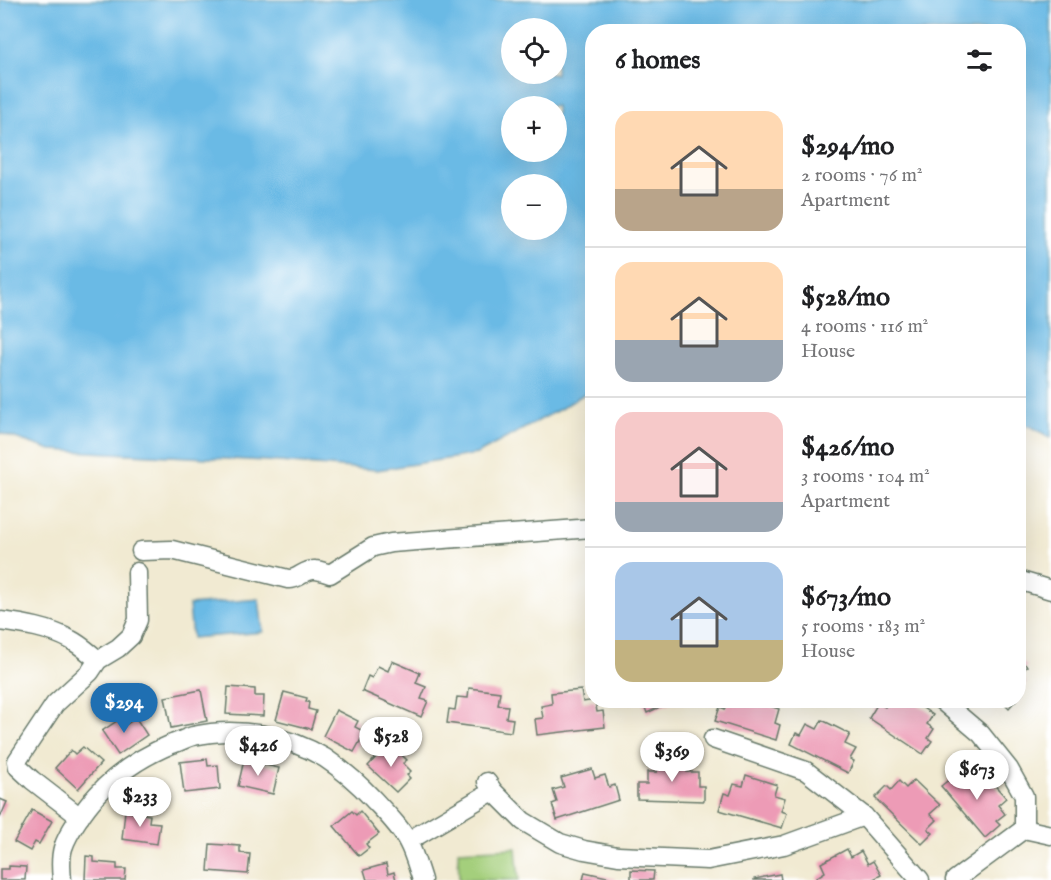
<!DOCTYPE html>
<html lang="en">
<head>
<meta charset="utf-8">
<style>
  :root { --surface:#fff; --page:#f2f2f2; --text:#202124; --muted:#757577; --line:#e0e0e0; --accent:#1f6fb2 }
  body { margin:0; font-family:"IM FELL English",serif; background:var(--page); color:var(--text); height:100vh; display:flex; flex-direction:column; font-size:22px; white-space:nowrap }
  * { box-sizing:border-box; margin:0 }
  p { font-size:20px; color:var(--muted) }
  .icon { flex:none; width:33px; height:33px; fill:none; stroke:currentColor; stroke-width:2; stroke-linecap:round; stroke-linejoin:round }
  .map { position:relative; flex:1; overflow:hidden }
  .panel { position:absolute; left:585px; top:24px; width:441px; height:684px; display:flex; flex-direction:column; background:var(--surface); border-radius:24px; box-shadow:0 6px 24px #0002 }
  .panel>* { flex:none }
  .tools { position:absolute; left:501px; top:18px; display:grid; gap:12px }
  .tools a { display:grid; place-items:center; width:66px; height:66px; border-radius:50%; background:var(--surface); box-shadow:0 6px 24px #0002; font-size:30px }
  .price { position:absolute; translate:-50% -51px; padding:0 14px; border-radius:21px; background:#fff; color:#222; font-size:20px; line-height:39px; filter:drop-shadow(0 2px 3px #0008) }
  .price::after { content:''; position:absolute; left:50%; top:36px; width:18px; height:14px; margin-left:-9px; background:inherit; clip-path:polygon(0 0,100% 0,50% 100%) }
  .price.current { background:var(--accent); color:#fff }
  ul { padding:0; list-style:none }
  li { display:flex; align-items:center; gap:18px; height:150px; padding:0 30px }
  li+li { border-top:2px solid var(--line) }
  li span { display:grid; place-items:center; flex:none; width:168px; height:120px; border-radius:18px; color:#555 }
  li>.icon { margin-inline-start:auto }
  span .icon { width:72px; height:72px; fill:#fffc; stroke-width:1 }
  li b { font-size:26px }
  h2 { display:flex; justify-content:space-between; align-items:center; height:72px; padding:0 30px; font-size:26px }
  .map>svg:first-child { display:block }
</style>
</head>
<body>
<div class="map">
<svg width="1051" height="880" viewBox="0 0 1051 880">
  <rect width="100%" height="100%" fill="#fff"/>
  <filter id="ink" filterUnits="userSpaceOnUse"><feTurbulence type="fractalNoise" baseFrequency=".0167" numOctaves="2"/><feDisplacementMap in="SourceGraphic" scale="12" xChannelSelector="R" yChannelSelector="G"/><feConvolveMatrix kernelMatrix="1 2 1 2 8 2 1 2 1" color-interpolation-filters="sRGB"/></filter>
  <filter id="wash" filterUnits="userSpaceOnUse"><feTurbulence type="fractalNoise" baseFrequency=".008" numOctaves="4" result="noise"/><feDisplacementMap in="SourceGraphic" scale="24" xChannelSelector="R" yChannelSelector="G"/><feGaussianBlur stdDeviation="1.35" result="paint"/><feColorMatrix in="noise" values="0 0 0 0 0 0 0 0 0 0 0 0 0 0 0 0 0 1.4 0 .05"/><feComposite in="paint" operator="in"/></filter>
  <g filter="url(#wash)">
    <rect width="100%" height="100%" fill="#f1ead2"/>
    <path fill="#a4cf7c" stroke="#628658" stroke-width="1.5" d="M516 848 519 880H459L458 851Z"/>
    <g fill="#6abae5" stroke="#447c8c" stroke-width="1.5" fill-rule="evenodd">
      <path d="M0 0H1051V438L1032 427 1019 424 1018 32H592V389L562 408 477 454 377 470 267 461 51 450 0 433ZM512 28H556V74H512ZM512 106H556V152H512ZM512 184H556V230H512Z"/>
      <path d="M259 599 263 632 192 638 189 605Z"/>
    </g>
    <g id="blocks">
      <g fill="#ed9bb6">
        <path d="M1018 659 1027 666 1019 675 1026 682 1019 689 1023 693 1018 698Z"/>
        <path d="M392 661 420 673 416 683 426 687 421 699 428 701 421 717 362 691 368 676 372 678 378 666 388 671Z"/>
        <path d="M228 687 255 689V696H264L263 716 226 714Z"/>
        <path d="M469 688 500 692 498 705 508 706 506 718 513 719 511 732 447 723 449 709 455 710 457 697 468 698Z"/>
        <path d="M201 690 207 721 171 728 165 697Z"/>
        <path d="M581 690 583 702 595 700 597 712 603 711 605 727 537 735 535 719 543 718 541 706 552 704 551 693Z"/>
        <path d="M284 692 307 698 306 702H309L308 709 316 711 311 729 276 720Z"/>
        <path d="M642 700H675L647 713Z"/>
        <path d="M728 700H772L770 706 779 709 775 723 780 725 776 740 715 721 720 707 725 709Z"/>
        <path d="M889 700H893L900 705 903 700H911L933 715 927 724 934 729 928 738 932 741 923 754 869 718 878 703 885 707Z"/>
        <path d="M1001 700H1016L1009 708Z"/>
        <path d="M336 710 358 721 355 727 365 732 354 752 323 736Z"/>
        <path d="M123 717 127 724 136 718 147 735 118 755 102 731Z"/>
        <path d="M822 720 850 734 845 744 856 749 850 759 854 761 848 773 791 744 796 733 801 735 807 724 817 729Z"/>
        <path d="M389 743 407 760 403 763 411 771 407 775 410 778 396 792 368 766Z"/>
        <path d="M83 747 101 763 78 789 55 768 71 750 75 754Z"/>
        <path d="M207 759 208 766 218 765 220 789 184 793 180 762Z"/>
        <path d="M244 760 279 768 273 794 238 786Z"/>
        <path d="M657 760 687 761V772H698V786H704V801L637 799V784H647V772H657Z"/>
        <path d="M592 769 595 778 605 775 609 787 615 785 619 800 557 820 552 804 557 802 553 790 564 787 561 778Z"/>
        <path d="M970 771 977 779 984 773 1006 798 998 805 1005 814 996 821 1000 825 985 838 941 786 956 774 960 779Z"/>
        <path d="M746 775 777 785 774 795 785 798 781 811 787 813 782 828 719 810 724 793 730 795 734 784 743 786Z"/>
        <path d="M914 780 940 805 930 814 937 820 928 829 933 833 922 844 875 798 887 786 891 790 899 781 906 788Z"/>
        <path d="M0 799 7 802 0 818Z"/>
        <path d="M32 810 52 821 39 844 35 842 30 851 14 842Z"/>
        <path d="M125 811 150 815 149 822 160 823 157 844 122 839Z"/>
        <path d="M352 811 356 815 360 811 379 834 366 844 369 848 359 856 334 826Z"/>
        <path d="M210 844 240 846V853L250 854 248 874 208 871Z"/>
        <path d="M847 849 851 857 861 851 868 864 873 861 881 875 872 880H818L817 877 825 872 821 863Z"/>
        <path d="M86 856 94 857V862L117 864V869H126L125 880H85Z"/>
        <path d="M386 864 388 874 394 872 396 880H367L364 870Z"/>
        <path d="M9 866 26 867 25 880H0V869H9Z"/>
        <path d="M631 870 654 871 653 880H631Z"/>
        <path d="M585 872 616 879V880H583Z"/>
        <path d="M780 874 781 880H754V879Z"/>
      </g>
    </g>
  </g>
  <g filter="url(#ink)">
    <use href="#blocks" fill-opacity="0" stroke="#687a6b" stroke-width="1.5"/>
    <g fill="none" stroke-linecap="round" stroke-linejoin="round">
      <defs>
        <g id="minor">
          <path d="M141 551 172 550 288 579C299 580 304 569 315 570 320 570 326 573 330 574L373 547 391 543 592 528"/>
          <path d="M1018 580 1051 590"/>
          <path d="M0 621C23 624 50 628 71 640 81 645 89 653 98 660"/>
          <path d="M941 700 981 734 1009 769 1024 796V829L955 880"/>
          <path d="M713 739 806 771 864 816 920 880"/>
          <path d="M487 782 493 791 523 821 560 843 584 850 618 856 708 860 784 845 864 816"/>
          <path d="M80 817 32 780 18 767 17 761 55 704 90 672 98 660 118 648 131 636 138 620 137 572"/>
          <path d="M1024 829 1051 835"/>
          <path d="M408 841 493 791"/>
          <path d="M62 880C61 870 60 858 63 848 68 832 86 807 97 795 118 772 143 756 172 744 179 742 186 738 193 736 237 726 287 735 325 758 343 770 359 784 373 799 385 812 400 826 408 842 414 853 418 868 422 880"/>
        </g>
      </defs>
      <use href="#minor" stroke="#687a6b" stroke-width="21"/>
      <use href="#minor" stroke="#fff" stroke-width="18"/>
    </g>
  </g>
</svg>
<div class="tools">
<a><svg class="icon" aria-label="locate" viewBox="0 0 24 24"><circle cx="12" cy="12" r="6"/><path d="M12 2v4M12 18v4M2 12h4M18 12h4"/></svg></a>
<a>+</a>
<a>−</a>
</div>
<b class="price current" style="left:124px;top:734px">$294</b>
<b class="price" style="left:391px;top:768px">$528</b>
<b class="price" style="left:258px;top:777px">$426</b>
<b class="price" style="left:672px;top:783px">$369</b>
<b class="price" style="left:977px;top:801px">$673</b>
<b class="price" style="left:140px;top:828px">$233</b>
<section class="panel">
<h2>6 homes<svg class="icon" aria-label="filters" viewBox="0 0 24 24"><path d="M4 7h16M4 17h16"/><circle cx="9" cy="7" r="2"/><circle cx="15" cy="17" r="2"/></svg></h2>
<ul>
<li><span style="background:linear-gradient(#ffd9b3 65%,#b9a48a 0)"><svg class="icon" aria-label="home" viewBox="0 0 24 24"><path d="M3 11l9-7 9 7M6 9v11h12V9"/></svg></span><div><b>$294/mo</b><p>2 rooms · 76 m²</p><p>Apartment</p></div></li>
<li><span style="background:linear-gradient(#ffd9b3 65%,#9aa5b1 0)"><svg class="icon" aria-label="home" viewBox="0 0 24 24"><path d="M3 11l9-7 9 7M6 9v11h12V9"/></svg></span><div><b>$528/mo</b><p>4 rooms · 116 m²</p><p>House</p></div></li>
<li><span style="background:linear-gradient(#f6c9c9 75%,#9aa5b1 0)"><svg class="icon" aria-label="home" viewBox="0 0 24 24"><path d="M3 11l9-7 9 7M6 9v11h12V9"/></svg></span><div><b>$426/mo</b><p>3 rooms · 104 m²</p><p>Apartment</p></div></li>
<li><span style="background:linear-gradient(#a9c7e8 65%,#c2b280 0)"><svg class="icon" aria-label="home" viewBox="0 0 24 24"><path d="M3 11l9-7 9 7M6 9v11h12V9"/></svg></span><div><b>$673/mo</b><p>5 rooms · 183 m²</p><p>House</p></div></li>
</ul>
</section>
</div>
</body>
</html>
